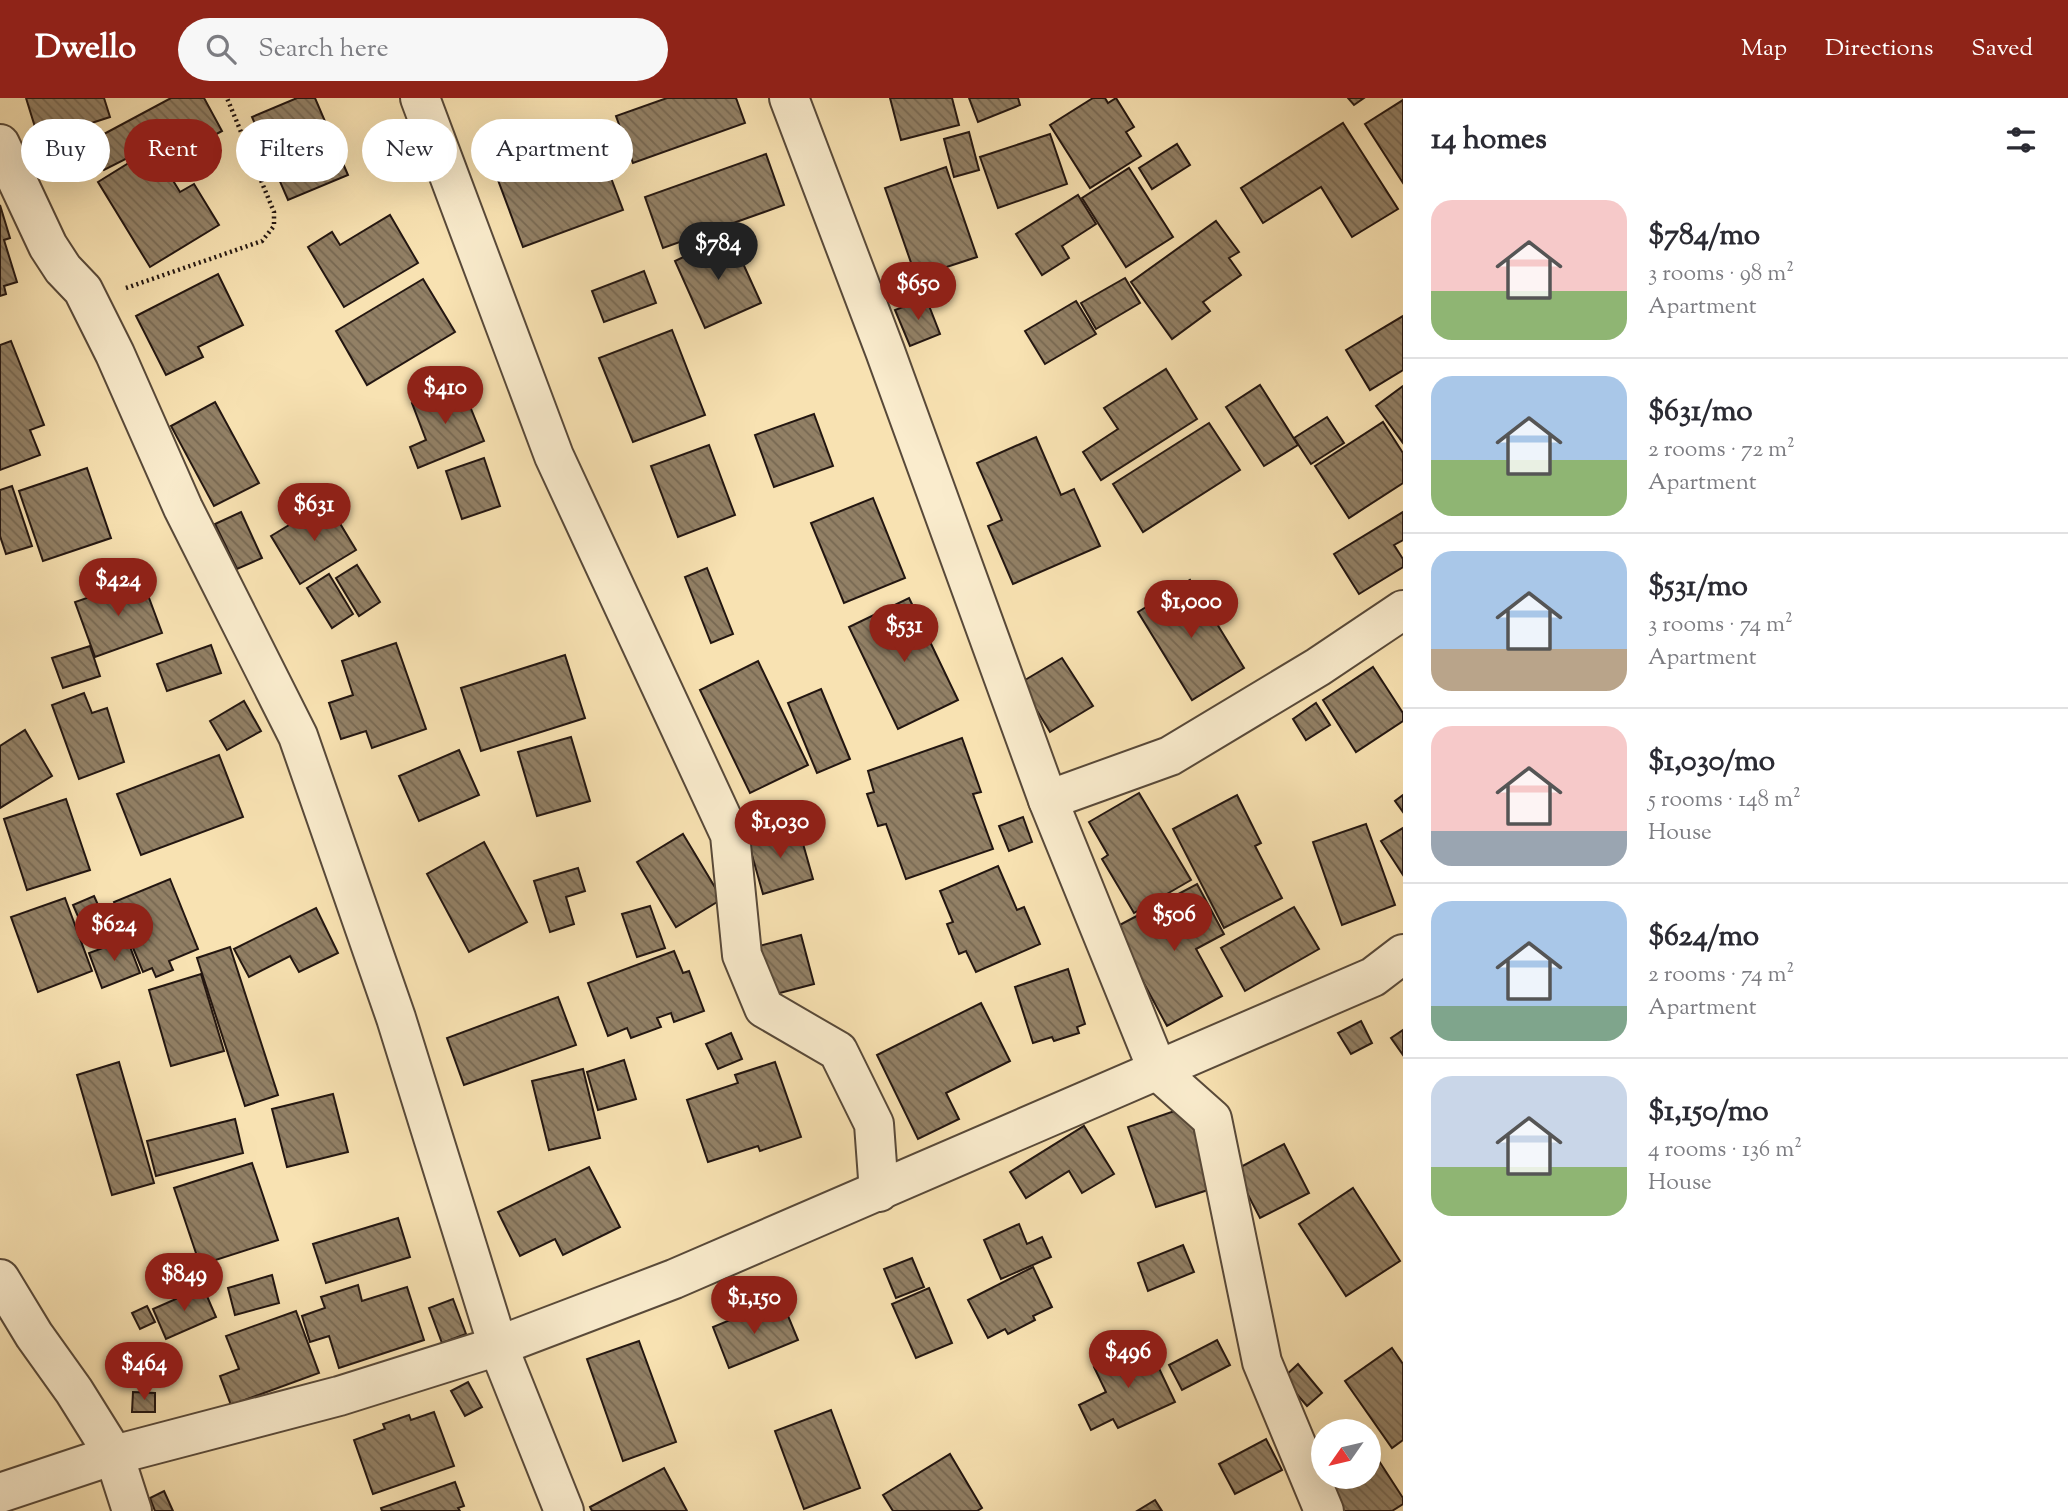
<!DOCTYPE html>
<html lang="en">
<head>
<meta charset="utf-8">
<style>
  :root { --surface:#fff; --page:#f7f7f7; --text:#2b2b33; --muted:#7c7c81; --line:#e1e1e2; --accent:#8f2418 }
  body { margin:0; font-family:"Sorts Mill Goudy",serif; background:var(--page); color:var(--text); height:100vh; display:flex; flex-direction:column; font-size:26px; white-space:nowrap }
  * { box-sizing:border-box; margin:0 }
  p { font-size:23px; color:var(--muted) }
  .icon { flex:none; width:38px; height:38px; fill:none; stroke:currentColor; stroke-width:2; stroke-linecap:round; stroke-linejoin:round }
  .map { position:relative; flex:1; overflow:hidden }
  .side { display:flex; flex-direction:column; background:var(--surface); width:665px }
  .side>* { flex:none }
  .hud { position:absolute; left:21px; top:21px; width:665px; height:63px; display:flex; gap:14px }
  .needle { width:46px; rotate:236deg }
  .controls { position:absolute; left:1311px; top:1321px; display:grid; gap:14px }
  .controls a { display:grid; place-items:center; width:70px; height:70px; border-radius:50%; background:var(--surface); box-shadow:0 7px 28px #0002; font-size:35px }
  .price { position:absolute; translate:-50% -60px; padding:0 16px; border-radius:24px; background:var(--accent); color:#fff; font-size:23px; line-height:46px; filter:drop-shadow(0 2px 4px #0008) }
  .price::after { content:''; position:absolute; left:50%; top:42px; width:21px; height:16px; margin-left:-10px; background:inherit; clip-path:polygon(0 0,100% 0,50% 100%) }
  .price.on { background:#222; color:#fff }
  ul { padding:0; list-style:none }
  li { display:flex; align-items:center; gap:21px; height:175px; padding:0 28px }
  li+li { border-top:2px solid var(--line) }
  li span { display:grid; place-items:center; flex:none; width:196px; height:140px; border-radius:21px; color:#555 }
  li>.icon { margin-inline-start:auto }
  span .icon { width:84px; height:84px; fill:#fffc; stroke-width:1 }
  li b { font-size:30px }
  h2 { display:flex; justify-content:space-between; align-items:center; height:84px; padding:0 28px; font-size:30px }
  .pill { padding:0 24px; border-radius:32px; background:var(--surface); box-shadow:0 7px 28px #0002; font-size:24px; line-height:63px }
  .pill.on { background:var(--accent); color:#fff }
  header { display:flex; align-items:center; gap:42px; box-sizing:border-box; height:98px; padding:0 35px; background:var(--accent); color:#fff }
  header strong { font-size:33px }
  nav { display:flex; gap:38px; margin-inline-start:auto; font-size:24px }
  .search { width:490px; height:63px; background:var(--page); display:flex; align-items:center; gap:18px; box-sizing:border-box; padding:0 24px; border-radius:38px; color:var(--muted); font-size:26px }
  main { display:flex; flex:1; min-height:0 }
  .map>svg:first-child { display:block }
</style>
</head>
<body>
<header>
<strong>Dwello</strong>
<div class="search"><svg class="icon" aria-label="search" viewBox="0 0 24 24"><circle cx="10" cy="10" r="6"/><path d="M15 15l6 6"/></svg>Search here</div>
<nav><a>Map</a><a>Directions</a><a>Saved</a></nav>
</header>
<main>
<div class="map">
<svg width="1403" height="1413" viewBox="0 0 1403 1413">
  <defs>
    <pattern id="building-back-hatch" width="6" height="6" patternUnits="userSpaceOnUse" patternTransform="scale(1.75)"><rect width="6" height="6" fill="#928065"/><path d="M-1 5l2 2M0 0l6 6M5-1l2 2" fill="none" stroke="#776852"/></pattern>
  </defs>
  <rect width="100%" height="100%" fill="#f8e2b2"/>
  <filter id="stains"><feTurbulence type="fractalNoise" baseFrequency=".00286" numOctaves="4"/><feColorMatrix values="0 0 0 0 .2 0 0 0 0 .09 0 0 0 0 .02 0 0 0 .5 -.17"/></filter>
  <radialGradient id="worn" r=".72"><stop offset=".6" stop-color="#630" stop-opacity="0"/><stop offset="1" stop-color="#630" stop-opacity=".3"/></radialGradient>
  <g fill="url(#building-back-hatch)" stroke="#231611" stroke-width="2">
    <path d="M26 0H104L110 19 39 42Z"/>
    <path d="M171 0H204L222 33 163 65 153 47 104 72 89 44Z"/>
    <path d="M297 0H315L348 77 288 102 252 19Z"/>
    <path d="M667 0H736L745 25 633 65 616 18Z"/>
    <path d="M890 0H952L959 27 901 42Z"/>
    <path d="M969 0H1018L1020 7 978 24Z"/>
    <path d="M1093 0H1105L1108 5 1116 0 1134 29 1126 34 1141 58 1090 90 1050 27Z"/>
    <path d="M1348 0H1364L1354 7Z"/>
    <path d="M1403 2V85L1365 26Z"/>
    <path d="M1343 25 1398 111 1352 139 1321 89 1263 125 1241 90Z"/>
    <path d="M969 34 979 72 954 79 944 41Z"/>
    <path d="M1050 36 1067 86 998 110 980 59Z"/>
    <path d="M1177 46 1190 67 1152 91 1139 70Z"/>
    <path d="M153 50 180 94 194 86 219 127 150 169 98 84Z"/>
    <path d="M549 55 555 73 602 56 623 112 523 149 495 74Z"/>
    <path d="M766 56 784 107 663 150 645 99Z"/>
    <path d="M946 69 977 159 916 179 885 90Z"/>
    <path d="M1129 70 1173 139 1126 169 1082 100Z"/>
    <path d="M1078 97 1096 126 1062 148 1069 160 1042 177 1016 136Z"/>
    <path d="M0 107 10 140 4 142 17 184 4 188 6 196 0 198Z"/>
    <path d="M390 117 418 165 344 209 308 149 332 134 340 147Z"/>
    <path d="M1216 123 1239 154 1229 160 1241 177 1203 204 1210 213 1172 241 1131 184Z"/>
    <path d="M730 137 761 205 705 230 675 163Z"/>
    <path d="M644 173 656 205 604 224 592 193Z"/>
    <path d="M218 176 243 227 198 249 203 259 166 277 136 218Z"/>
    <path d="M1125 180 1140 205 1096 231 1081 205Z"/>
    <path d="M423 181 455 234 367 287 336 233Z"/>
    <path d="M926 200 940 236 910 248 895 212Z"/>
    <path d="M1076 203 1096 236 1045 266 1025 233Z"/>
    <path d="M1403 218V272L1370 292 1346 252Z"/>
    <path d="M672 232 705 317 633 344 599 260Z"/>
    <path d="M11 243 44 327 30 332 40 357 0 372V247Z"/>
    <path d="M1166 271 1197 321 1101 382 1083 354 1118 331 1104 310Z"/>
    <path d="M461 286 484 343 418 370 410 349 426 342 412 305Z"/>
    <path d="M1260 287 1298 347 1264 368 1226 309Z"/>
    <path d="M1403 288V345L1376 308Z"/>
    <path d="M215 304 259 385 214 408 171 328Z"/>
    <path d="M814 316 833 368 774 389 755 337Z"/>
    <path d="M1327 319 1344 345 1311 366 1294 340Z"/>
    <path d="M1383 324 1403 355V385L1349 420 1315 368Z"/>
    <path d="M1209 325 1240 372 1143 434 1113 386Z"/>
    <path d="M1036 339 1061 397 1074 391 1100 448 1013 486 988 428 1002 422 977 365Z"/>
    <path d="M709 347 735 417 678 439 651 368Z"/>
    <path d="M484 360 500 408 462 421 446 373Z"/>
    <path d="M87 370 111 440 43 463 19 393Z"/>
    <path d="M12 388 32 448 6 456 0 438V392Z"/>
    <path d="M873 400 905 480 844 505 811 425Z"/>
    <path d="M327 404 356 452 300 486 271 438Z"/>
    <path d="M241 414 262 460 237 471 215 426Z"/>
    <path d="M1403 414V442L1394 447 1403 461V469L1359 496 1334 456Z"/>
    <path d="M357 467 380 504 359 518 336 480Z"/>
    <path d="M707 470 733 536 711 545 685 479Z"/>
    <path d="M329 476 353 516 332 530 307 490Z"/>
    <path d="M142 481 162 535 95 559 75 504Z"/>
    <path d="M1190 482 1244 570 1192 602 1138 514Z"/>
    <path d="M909 500 958 602 898 631 849 529Z"/>
    <path d="M396 545 426 631 372 650 366 633 341 641 329 605 353 597 342 563Z"/>
    <path d="M211 547 221 575 167 593 157 566Z"/>
    <path d="M90 548 100 578 63 590 52 560Z"/>
    <path d="M565 557 585 620 481 653 461 590Z"/>
    <path d="M1062 560 1093 608 1050 634 1020 585Z"/>
    <path d="M758 563 808 667 750 695 700 592Z"/>
    <path d="M1373 569 1403 615V623L1356 654 1323 602Z"/>
    <path d="M821 591 850 661 817 675 788 605Z"/>
    <path d="M84 595 92 615 107 610 124 664 79 681 52 607Z"/>
    <path d="M244 603 261 633 227 652 210 623Z"/>
    <path d="M1316 605 1330 627 1306 642 1293 621Z"/>
    <path d="M25 632 52 678 0 710V648Z"/>
    <path d="M571 639 590 703 537 718 518 654Z"/>
    <path d="M962 640 981 694 973 696 993 751 906 781 886 726 878 728 867 696 874 694 868 673Z"/>
    <path d="M459 652 479 697 419 723 399 678Z"/>
    <path d="M219 657 243 719 141 757 117 696Z"/>
    <path d="M1139 695 1191 782 1134 815 1102 761 1108 757 1089 724Z"/>
    <path d="M1237 697 1261 745 1255 748 1282 800 1224 830 1173 731Z"/>
    <path d="M1403 697V714L1395 703Z"/>
    <path d="M66 701 90 772 27 792 4 721Z"/>
    <path d="M1023 719 1032 744 1009 753 999 728Z"/>
    <path d="M1366 726 1395 807 1342 827 1313 744Z"/>
    <path d="M798 728 813 781 763 796 748 743Z"/>
    <path d="M1403 730V777L1381 743Z"/>
    <path d="M683 736 722 801 676 829 637 764Z"/>
    <path d="M484 744 527 824 469 854 427 776Z"/>
    <path d="M998 768 1017 812 1024 809 1040 846 976 874 966 853 959 856 947 826 953 824 940 793Z"/>
    <path d="M578 770 585 793 566 799 574 826 550 834 534 783Z"/>
    <path d="M170 781 198 851 169 863 173 872 156 879 152 870 143 874 114 804Z"/>
    <path d="M1197 786 1224 836 1196 851 1222 898 1167 928 1114 830Z"/>
    <path d="M94 798 112 838 91 848 73 807Z"/>
    <path d="M65 800 92 873 38 894 11 819Z"/>
    <path d="M650 808 665 850 637 859 622 816Z"/>
    <path d="M1294 809 1319 851 1245 893 1221 850Z"/>
    <path d="M316 810 338 855 299 874 290 858 249 879 234 851Z"/>
    <path d="M801 837 814 886 772 897 759 848Z"/>
    <path d="M127 841 140 875 102 890 89 855Z"/>
    <path d="M230 849 278 997 245 1008 197 860Z"/>
    <path d="M674 853 683 875 689 873 704 913 674 924 671 915 657 920 661 929 631 940 627 930 608 938 588 885Z"/>
    <path d="M1068 871 1085 926 1077 929 1079 935 1054 943 1052 939 1033 945 1015 889Z"/>
    <path d="M201 876 224 953 171 968 149 892Z"/>
    <path d="M558 899 576 947 464 987 447 940Z"/>
    <path d="M981 905 1010 963 946 995 959 1021 918 1041 877 957Z"/>
    <path d="M1361 923 1372 945 1351 956 1338 935Z"/>
    <path d="M1403 932V957L1391 940Z"/>
    <path d="M731 935 742 961 718 971 706 946Z"/>
    <path d="M624 962 636 1001 598 1012 587 974Z"/>
    <path d="M119 964 154 1085 112 1097 77 977Z"/>
    <path d="M775 964 801 1039 760 1053 758 1048 708 1064 687 1002 738 985 735 977Z"/>
    <path d="M583 971 600 1040 549 1052 532 983Z"/>
    <path d="M333 996 348 1054 287 1069 272 1011Z"/>
    <path d="M1186 1009 1214 1090 1156 1109 1128 1029Z"/>
    <path d="M235 1021 243 1055 156 1078 147 1043Z"/>
    <path d="M1084 1028 1114 1076 1082 1095 1069 1073 1026 1100 1010 1074Z"/>
    <path d="M1284 1046 1309 1095 1260 1120 1235 1072Z"/>
    <path d="M252 1065 278 1142 200 1167 174 1090Z"/>
    <path d="M589 1069 620 1129 563 1157 555 1141 520 1158 498 1114Z"/>
    <path d="M1353 1090 1400 1163 1346 1198 1299 1126Z"/>
    <path d="M398 1120 410 1159 326 1185 313 1146Z"/>
    <path d="M1019 1126 1027 1146 1042 1139 1051 1159 1001 1181 984 1142Z"/>
    <path d="M1183 1147 1194 1174 1148 1193 1138 1165Z"/>
    <path d="M912 1160 924 1189 896 1200 884 1171Z"/>
    <path d="M1033 1169 1052 1209 1033 1218 1035 1222 1008 1236 1005 1231 988 1240 968 1202Z"/>
    <path d="M272 1177 279 1205 235 1217 228 1190Z"/>
    <path d="M358 1187 362 1203 407 1189 424 1242 339 1270 329 1238 310 1244 302 1218 325 1210 321 1199Z"/>
    <path d="M203 1189 216 1219 166 1241 153 1211Z"/>
    <path d="M929 1190 952 1245 916 1260 892 1206Z"/>
    <path d="M453 1201 466 1236 442 1245 429 1210Z"/>
    <path d="M147 1208 155 1224 140 1231 132 1215Z"/>
    <path d="M764 1208 768 1220 786 1213 798 1242 729 1270 713 1229Z"/>
    <path d="M296 1213 319 1275 231 1307 220 1278 239 1271 226 1238Z"/>
    <path d="M1217 1242 1230 1267 1182 1292 1169 1267Z"/>
    <path d="M639 1243 676 1344 623 1363 587 1261Z"/>
    <path d="M1147 1245 1175 1304 1118 1330 1113 1321 1091 1332 1079 1307 1106 1294 1094 1269Z"/>
    <path d="M1392 1250 1403 1266V1342L1392 1350 1345 1283Z"/>
    <path d="M1298 1266 1322 1295 1307 1308 1283 1280Z"/>
    <path d="M468 1284 482 1309 465 1318 451 1293Z"/>
    <path d="M133 1294 155 1295V1314H132Z"/>
    <path d="M831 1312 860 1390 804 1411 775 1333Z"/>
    <path d="M434 1314 454 1368 373 1396 354 1342 385 1331 383 1326 409 1317 411 1322Z"/>
    <path d="M1266 1341 1282 1372 1235 1396 1219 1366Z"/>
    <path d="M1368 1346 1403 1400V1406L1392 1413H1340L1323 1379H1368Z"/>
    <path d="M950 1356 982 1410 977 1413H893L883 1397Z"/>
    <path d="M664 1370 687 1413H592L590 1409Z"/>
    <path d="M455 1384 464 1408 458 1410 460 1413H382L381 1410Z"/>
    <path d="M164 1393 173 1413H155L150 1400Z"/>
    <path d="M1155 1402 1162 1413H1137Z"/>
  </g>
  <g fill="none" stroke-linecap="round" stroke-linejoin="round">
    <defs>
      <g id="minor">
        <path d="M420 0 554 358 730 737 742 857 764 910 838 953 874 1026 879 1094"/>
        <path d="M789 0 885 253 1048 702 1158 973 1212 1021 1262 1264 1324 1413"/>
        <path d="M0 46 48 148 63 171 83 192 115 256 183 410 298 638 396 920 498 1248 564 1413"/>
        <path d="M1048 702 1170 658 1318 569 1403 512"/>
        <path d="M0 1181 34 1237 74 1293 114 1357 0 1395"/>
        <path d="M132 1413 114 1357 339 1298 498 1248 674 1181 1373 879 1403 856"/>
      </g>
    </defs>
    <use href="#minor" stroke="#584939" stroke-width="42"/>
    <path stroke="#231611" stroke-width="4.5" stroke-dasharray="2 3.5" stroke-linecap="butt" d="M126 190 262 143 274 128V114L227 0"/>
    <use href="#minor" stroke="#faeccd" stroke-width="38"/>
  </g>
  <rect width="100%" height="100%" filter="url(#stains)"/>
  <rect width="100%" height="100%" fill="url(#worn)"/>
</svg>
<div class="controls">
<a><svg class="needle" viewBox="-14 -14 28 28"><path d="M0-13l5 13h-10z" fill="#e53935"/><path d="M0 13l5-13h-10z" fill="#7c7c81"/></svg></a>
</div>
<b class="price on" style="left:718px;top:184px">$784</b>
<b class="price" style="left:918px;top:224px">$650</b>
<b class="price" style="left:445px;top:328px">$410</b>
<b class="price" style="left:314px;top:445px">$631</b>
<b class="price" style="left:118px;top:520px">$424</b>
<b class="price" style="left:1191px;top:542px">$1,000</b>
<b class="price" style="left:904px;top:566px">$531</b>
<b class="price" style="left:780px;top:762px">$1,030</b>
<b class="price" style="left:1174px;top:855px">$506</b>
<b class="price" style="left:114px;top:865px">$624</b>
<b class="price" style="left:184px;top:1215px">$849</b>
<b class="price" style="left:754px;top:1238px">$1,150</b>
<b class="price" style="left:1128px;top:1292px">$496</b>
<b class="price" style="left:144px;top:1304px">$464</b>
<div class="hud">
<a class="pill">Buy</a>
<a class="pill on">Rent</a>
<a class="pill">Filters</a>
<a class="pill">New</a>
<a class="pill">Apartment</a>
</div>
</div>
<section class="side">
<h2>14 homes<svg class="icon" aria-label="filters" viewBox="0 0 24 24"><path d="M4 7h16M4 17h16"/><circle cx="9" cy="7" r="2"/><circle cx="15" cy="17" r="2"/></svg></h2>
<ul>
<li><span style="background:linear-gradient(#f6c9c9 65%,#8fb573 0)"><svg class="icon" aria-label="home" viewBox="0 0 24 24"><path d="M3 11l9-7 9 7M6 9v11h12V9"/></svg></span><div><b>$784/mo</b><p>3 rooms · 98 m²</p><p>Apartment</p></div></li>
<li><span style="background:linear-gradient(#a9c7e8 60%,#8fb573 0)"><svg class="icon" aria-label="home" viewBox="0 0 24 24"><path d="M3 11l9-7 9 7M6 9v11h12V9"/></svg></span><div><b>$631/mo</b><p>2 rooms · 72 m²</p><p>Apartment</p></div></li>
<li><span style="background:linear-gradient(#a9c7e8 70%,#b9a48a 0)"><svg class="icon" aria-label="home" viewBox="0 0 24 24"><path d="M3 11l9-7 9 7M6 9v11h12V9"/></svg></span><div><b>$531/mo</b><p>3 rooms · 74 m²</p><p>Apartment</p></div></li>
<li><span style="background:linear-gradient(#f6c9c9 75%,#9aa5b1 0)"><svg class="icon" aria-label="home" viewBox="0 0 24 24"><path d="M3 11l9-7 9 7M6 9v11h12V9"/></svg></span><div><b>$1,030/mo</b><p>5 rooms · 148 m²</p><p>House</p></div></li>
<li><span style="background:linear-gradient(#a9c7e8 75%,#7fa58c 0)"><svg class="icon" aria-label="home" viewBox="0 0 24 24"><path d="M3 11l9-7 9 7M6 9v11h12V9"/></svg></span><div><b>$624/mo</b><p>2 rooms · 74 m²</p><p>Apartment</p></div></li>
<li><span style="background:linear-gradient(#c9d6e8 65%,#8fb573 0)"><svg class="icon" aria-label="home" viewBox="0 0 24 24"><path d="M3 11l9-7 9 7M6 9v11h12V9"/></svg></span><div><b>$1,150/mo</b><p>4 rooms · 136 m²</p><p>House</p></div></li>
</ul>
</section>
</main>
</body>
</html>
